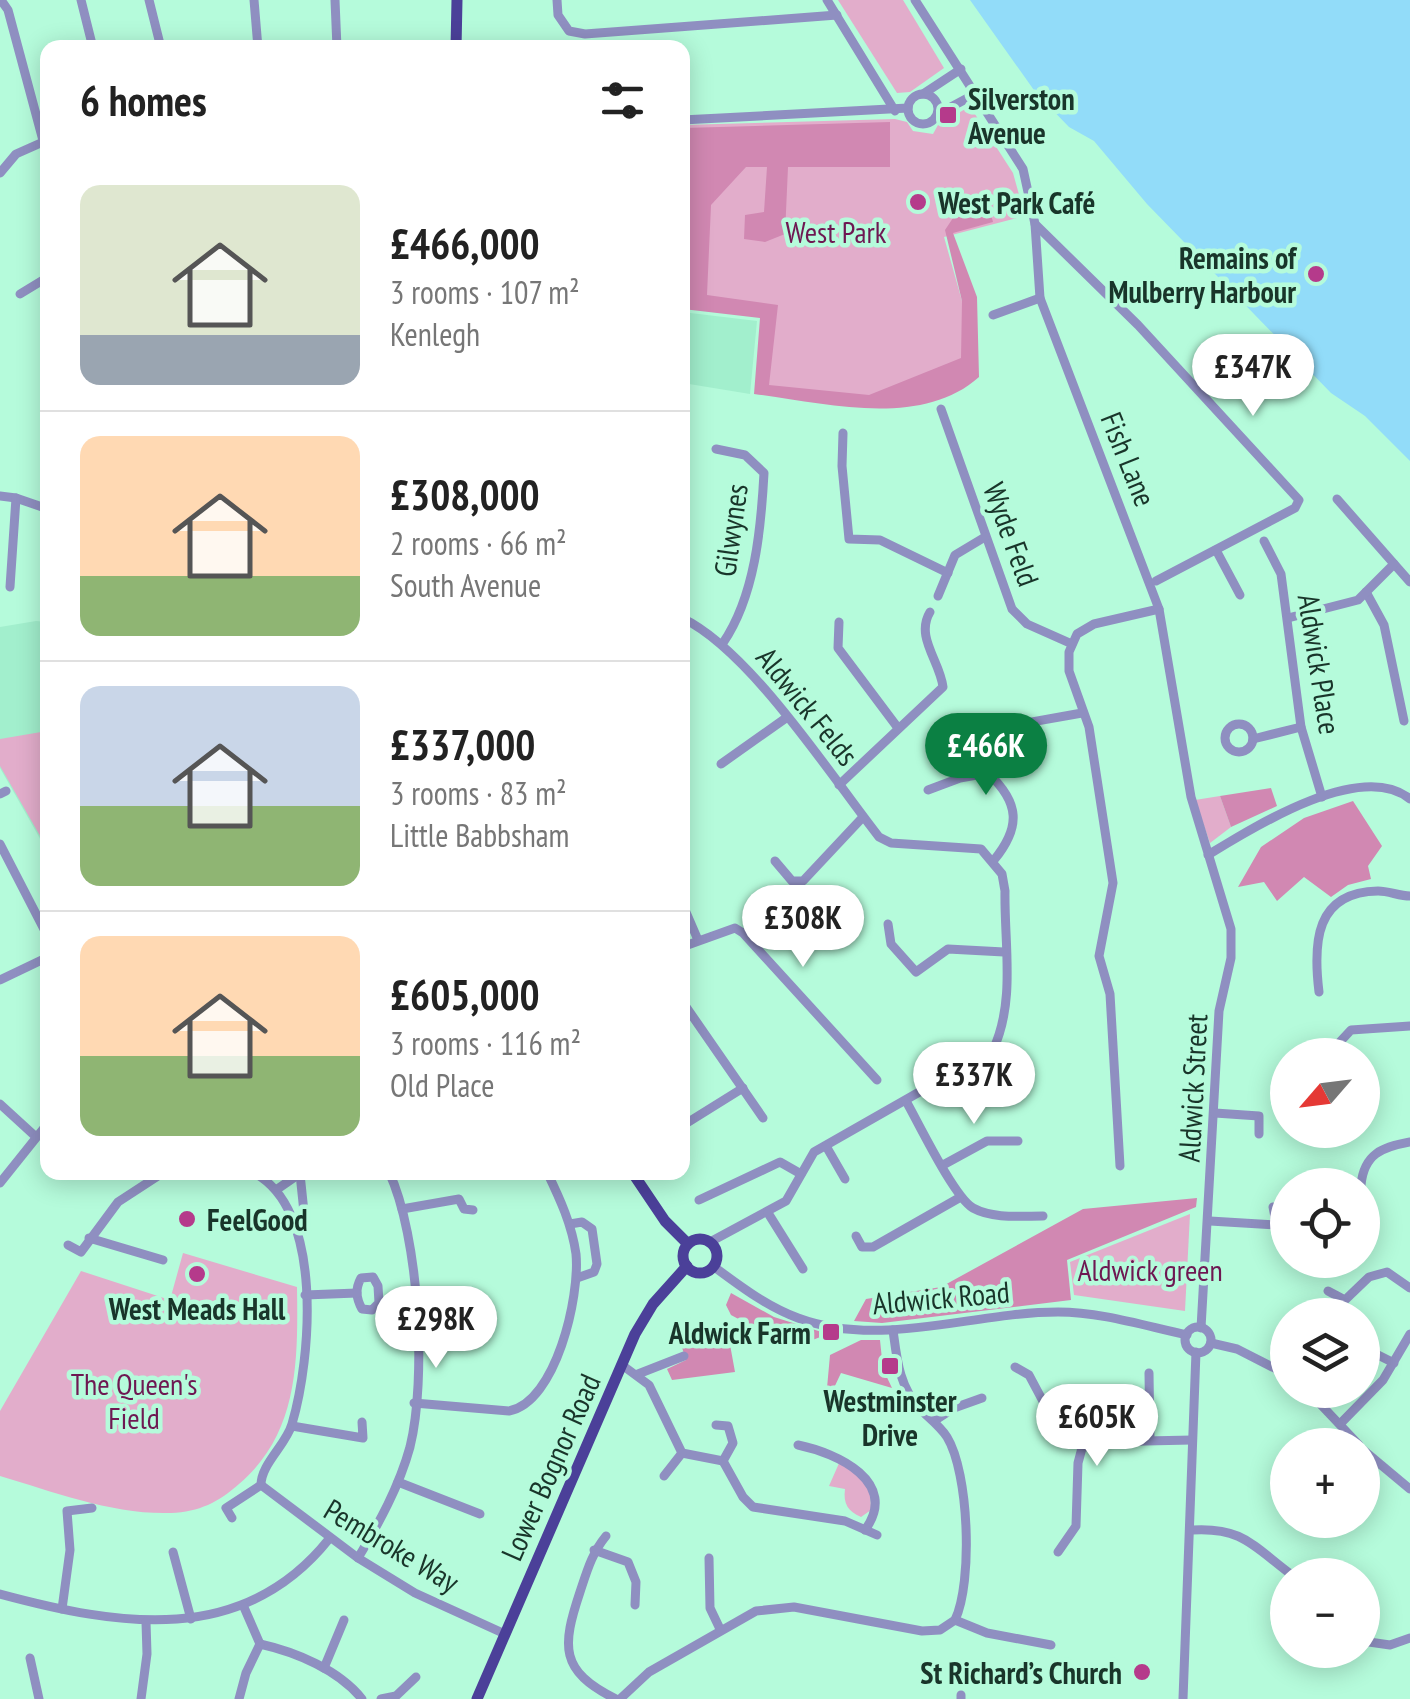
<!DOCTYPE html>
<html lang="en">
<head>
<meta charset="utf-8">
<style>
  :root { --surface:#fff; --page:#f2f2f2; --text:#222; --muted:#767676; --line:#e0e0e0; --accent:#0b8043 }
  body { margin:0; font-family:"PT Sans Narrow",sans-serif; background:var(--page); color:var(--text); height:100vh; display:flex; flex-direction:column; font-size:38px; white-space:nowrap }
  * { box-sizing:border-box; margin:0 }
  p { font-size:32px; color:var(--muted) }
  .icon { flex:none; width:55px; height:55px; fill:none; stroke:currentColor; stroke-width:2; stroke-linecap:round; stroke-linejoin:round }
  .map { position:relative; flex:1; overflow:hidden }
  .side { position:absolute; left:40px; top:40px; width:650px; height:1140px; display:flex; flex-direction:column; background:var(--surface); border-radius:20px; box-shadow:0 5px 25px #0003 }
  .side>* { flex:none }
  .needle { width:65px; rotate:242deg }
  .fabs { position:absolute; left:1270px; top:1038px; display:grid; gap:20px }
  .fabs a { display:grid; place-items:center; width:110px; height:110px; border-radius:50%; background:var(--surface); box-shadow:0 5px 25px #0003; font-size:50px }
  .price { position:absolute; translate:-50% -85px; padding:0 22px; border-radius:35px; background:#fff; color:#222; font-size:32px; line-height:65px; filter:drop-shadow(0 2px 5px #0008) }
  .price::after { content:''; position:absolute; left:50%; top:60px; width:30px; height:22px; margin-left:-15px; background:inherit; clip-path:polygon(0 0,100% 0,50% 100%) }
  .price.on { background:var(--accent); color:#fff }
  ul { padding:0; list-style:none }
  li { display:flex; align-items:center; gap:30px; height:250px; padding:0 40px }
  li+li { border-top:2px solid var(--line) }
  li span { display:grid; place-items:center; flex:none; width:280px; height:200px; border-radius:20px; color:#555 }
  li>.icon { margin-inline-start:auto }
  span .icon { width:120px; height:120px; fill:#fffc; stroke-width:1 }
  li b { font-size:42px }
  h2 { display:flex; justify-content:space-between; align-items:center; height:120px; padding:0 40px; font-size:42px }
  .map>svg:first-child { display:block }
</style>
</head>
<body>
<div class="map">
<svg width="1410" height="1699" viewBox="0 0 1410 1699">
  <rect width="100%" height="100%" fill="#b5fbdb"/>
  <g fill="#a2efcd">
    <path d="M682 312 757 321 750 394 683 383Z"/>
    <path d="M36 621 47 622V851L0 768V627Z"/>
  </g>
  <g fill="#e2adcb">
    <path d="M838 0H903L944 68 910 92 897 93Z"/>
    <path d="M967 108 973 111 1013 173 1025 216 944 237 978 358 870 405 760 391 767 316 683 304 682 125 895 119 907 122 913 131 933 134 938 125Z"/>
    <path d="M47 731H48L47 848 0 766V739Z"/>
    <path d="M1220 796 1231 827 1210 843 1195 800Z"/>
    <path d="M1190 1214 1185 1311 1074 1295 1070 1262Z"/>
    <path d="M183 1253 297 1287C298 1360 299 1433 239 1484 219 1502 199 1512 171 1513 114 1515 54 1492 0 1476V1411L81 1271 170 1300Z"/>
    <path d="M840 1461 870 1487 871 1510 861 1517C848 1511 843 1504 845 1489L829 1486Z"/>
  </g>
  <g fill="#d188b2">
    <path d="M890 122V167H788L785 234 765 242 744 239 745 215 764 212 767 167H746L711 205 707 295 778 305 769 385 869 395 961 358 962 301 945 230 953 218 990 211 993 222 953 233 977 297 979 377C921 429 824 403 754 394L760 318 683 309 684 128Z"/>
    <path d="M1271 788 1277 806 1231 827 1220 796Z"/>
    <path d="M1353 801 1382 846 1368 866 1371 879 1348 885 1331 897 1304 877 1277 901 1264 882 1238 887 1261 847 1304 818Z"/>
    <path d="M1197 1198 1196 1207 1067 1260 1071 1300 882 1323 854 1321 866 1299 941 1287 1083 1209Z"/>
    <path d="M731 1293 774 1317 828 1334 792 1348 731 1315 726 1305Z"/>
    <path d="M696 1325 729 1339 735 1372 672 1380 667 1369 686 1360 678 1335Z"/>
    <path d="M861 1340H880L883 1369 892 1388 841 1373 833 1390 827 1388 830 1355Z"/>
  </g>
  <path fill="#92dcf9" d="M970 0H1410V461L1365 416 1331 393 1147 204 1094 141 1069 127 1036 93Z"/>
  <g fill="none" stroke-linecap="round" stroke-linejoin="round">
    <g stroke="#8f8fc1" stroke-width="9">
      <path d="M1 0 8 10 48 159"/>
      <path d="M81 0 93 48"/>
      <path d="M149 0 161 48"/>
      <path d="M254 0 258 48"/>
      <path d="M335 0 337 48"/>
      <path d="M557 0 558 15 569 31 585 34 837 15"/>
      <path d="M827 0 895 111"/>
      <path d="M915 0 1023 169 1035 224 1040 298 1159 609 1191 797 1231 929V958L1219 1011 1201 1328"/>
      <circle cx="923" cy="109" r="15"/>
      <path d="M923 94 961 69"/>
      <path d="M938 114 977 93"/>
      <path d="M682 120 908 108"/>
      <path d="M0 173 16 154 43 142"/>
      <path d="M1035 224 1138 325 1299 500 1295 508 1156 581"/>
      <path d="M20 294 48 277"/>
      <path d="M993 315 1040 298"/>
      <path d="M941 409 1012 609 1027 624 1072 644"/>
      <path d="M843 433 842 466 849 539 880 540 948 573"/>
      <path d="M716 449 745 455 764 473C761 529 755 596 723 643"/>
      <path d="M0 496 16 498 48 509"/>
      <path d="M1337 499 1410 582"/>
      <path d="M1264 541 1281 574 1301 727 1322 797"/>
      <path d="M1216 550 1240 595"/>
      <path d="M10 587 16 498"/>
      <path d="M1366 592 1384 625 1404 721"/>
      <path d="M938 596 955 555 985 537"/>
      <path d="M682 618C750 650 831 776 879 837L891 843 981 849 1002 874 1005 891C1004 943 1016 1001 993 1050L814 1152 786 1201 710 1242"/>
      <path d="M1288 618 1358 600 1394 564"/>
      <path d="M839 622 838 648 898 728"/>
      <circle cx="1239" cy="738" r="14"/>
      <path d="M1009 726 1082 713"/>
      <path d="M1253 739 1301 727"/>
      <path d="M721 764 786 718"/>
      <path d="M839 785 943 687C940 661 915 637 930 612"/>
      <path d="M928 790 960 778 988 773C1020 803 1021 827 994 860"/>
      <path d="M0 794 6 791"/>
      <path d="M0 844 48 937"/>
      <path d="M1208 855C1252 828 1361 759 1410 799"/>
      <path d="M775 861 792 881H803L863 817"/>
      <path d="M682 903 698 940"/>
      <path d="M888 924 891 944 916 972 948 949 1004 952"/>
      <path d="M682 947 735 928 743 933 877 1080"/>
      <path d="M0 980 48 957"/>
      <path d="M1319 992C1313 943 1315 892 1378 891 1389 891 1399 896 1410 896"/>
      <path d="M682 1001 763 1118"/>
      <path d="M1337 1055 1338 1044 1351 1030 1410 1026"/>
      <path d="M906 1101C919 1124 954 1197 973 1208 993 1219 1021 1216 1043 1216"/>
      <path d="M0 1104 35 1136"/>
      <path d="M1215 1113 1259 1116V1134"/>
      <path d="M682 1126 743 1088"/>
      <path d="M826 1146 845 1179"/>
      <path d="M943 1165 987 1141H1018"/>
      <path d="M1120 1166 1110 994 1099 956 1113 883 1089 727 1069 671V652L1077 634 1094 624 1159 609"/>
      <path d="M252 1172C325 1207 311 1360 292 1424 286 1445 261 1464 261 1485"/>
      <path d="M0 1183 48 1123"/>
      <path d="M1361 1185C1364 1154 1382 1147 1410 1142"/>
      <path d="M276 1190 302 1172"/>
      <path d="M1362 1196 1366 1210"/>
      <path d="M699 1200 780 1162 801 1174"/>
      <path d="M1273 1207 1280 1243"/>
      <path d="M402 1209 459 1199 464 1209 473 1210"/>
      <path d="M768 1213 803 1269"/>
      <path d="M1210 1221 1276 1225"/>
      <path d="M296 1222 304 1212 300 1174"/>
      <path d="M570 1224 582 1222 592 1229 597 1264 594 1272 577 1278"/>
      <path d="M856 1236 862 1247H873L959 1198"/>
      <path d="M89 1238 163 1260"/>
      <path d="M68 1245 81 1252 118 1202 164 1172"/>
      <path d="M713 1266C740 1286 766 1306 798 1318 882 1349 972 1312 1058 1312 1101 1312 1145 1326 1187 1335"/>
      <path d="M373 1277 378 1286 379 1303 372 1310 362 1309C356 1298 355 1289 361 1278Z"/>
      <path d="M1328 1291 1345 1300 1369 1277 1387 1272 1410 1288"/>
      <path d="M305 1295 357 1293"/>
      <path d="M416 1308 478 1305"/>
      <circle cx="1198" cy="1340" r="13"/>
      <path d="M1211 1343 1237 1349 1288 1375"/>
      <path d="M1362 1347 1394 1363"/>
      <path d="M622 1365 649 1385 682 1453 723 1461"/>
      <path d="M1015 1367 1029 1375 1054 1422 1082 1448"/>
      <path d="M1149 1373 1150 1440"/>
      <path d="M638 1374 684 1356"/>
      <path d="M1307 1390 1359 1445"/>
      <path d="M414 1403 509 1411C556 1402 580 1297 576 1254 572 1225 560 1199 547 1172"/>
      <path d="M934 1421 954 1408 982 1398"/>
      <path d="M1340 1424 1383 1380 1410 1334"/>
      <path d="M716 1425 728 1426 733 1443 723 1461"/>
      <path d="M292 1426 363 1438 362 1422"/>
      <path d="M798 1445C837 1453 900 1482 865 1530"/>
      <path d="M1362 1449 1410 1489"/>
      <path d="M723 1461 743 1497 753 1507 845 1521 877 1535"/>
      <path d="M664 1476 682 1453"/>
      <path d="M398 1482 480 1514"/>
      <path d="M261 1485 358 1558 415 1593 505 1634"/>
      <path d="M232 1518 226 1508 261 1485"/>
      <path d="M1192 1530C1243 1527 1253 1546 1292 1575"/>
      <path d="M606 1536C592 1553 587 1571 580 1592 562 1646 559 1671 616 1699"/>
      <path d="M594 1550 628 1562 636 1582 635 1605"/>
      <path d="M173 1552 191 1619"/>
      <path d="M1058 1552 1076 1526 1078 1463 1082 1448 1099 1442 1192 1440"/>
      <path d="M358 1558C379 1523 399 1487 410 1447 427 1378 419 1236 389 1172"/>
      <path d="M709 1558 710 1608 720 1629"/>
      <path d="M0 1594C119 1626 243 1647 329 1539"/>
      <path d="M243 1605 260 1644"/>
      <path d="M62 1609 70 1550 67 1511 92 1508"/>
      <path d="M955 1620 987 1633 1051 1645"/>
      <path d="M1362 1641 1390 1645 1410 1638"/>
      <path d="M260 1644C296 1652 339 1670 362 1699"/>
      <path d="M30 1658 39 1699"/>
      <path d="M324 1668 344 1620"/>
      <path d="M961 1695V1699"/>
      <path d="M141 1699 147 1654 146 1622"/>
      <path d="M239 1699 246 1673 260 1644"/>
      <path d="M381 1699 396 1696 416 1677"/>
      <path d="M620 1699 649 1672 756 1611 794 1607 922 1631 940 1630 955 1620C973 1582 969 1473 947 1437 940 1426 930 1419 920 1409 899 1386 897 1360 893 1330"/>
      <path d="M1183 1699 1196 1352"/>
    </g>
    <g stroke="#4b4099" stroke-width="11">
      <path d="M456 48 457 0"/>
      <path d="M632 1172 665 1221 688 1244"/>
      <circle cx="700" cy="1256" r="17"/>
      <path d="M477 1699 635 1334 653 1304 687 1266"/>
    </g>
  </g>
  <g fill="#b53a8b" stroke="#b5fbdb" stroke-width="4">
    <rect x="938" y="105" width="20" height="20" rx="5"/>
    <circle cx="918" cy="202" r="10"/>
    <circle cx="1316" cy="274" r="10"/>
    <circle cx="187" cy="1219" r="10"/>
    <circle cx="197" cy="1274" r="10"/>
    <rect x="821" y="1322" width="20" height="20" rx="5"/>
    <rect x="880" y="1356" width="20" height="20" rx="5"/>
    <circle cx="1142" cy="1672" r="10"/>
  </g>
  <g text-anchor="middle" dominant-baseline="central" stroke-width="9" stroke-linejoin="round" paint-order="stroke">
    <g font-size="30" font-weight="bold" fill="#19352a" stroke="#b5fbdb" text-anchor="start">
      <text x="968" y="98">Silverston<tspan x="968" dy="34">Avenue</tspan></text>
      <text x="938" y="202">West Park Café</text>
      <text x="1296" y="257" text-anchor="end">Remains of<tspan x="1296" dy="34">Mulberry Harbour</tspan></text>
      <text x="207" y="1219">FeelGood</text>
      <text x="197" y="1308" text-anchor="middle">West Meads Hall</text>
      <text x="811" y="1332" text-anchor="end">Aldwick Farm</text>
      <text x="890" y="1400" text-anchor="middle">Westminster<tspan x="890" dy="34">Drive</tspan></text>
      <text x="1122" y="1672" text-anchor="end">St Richard’s Church</text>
    </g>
    <g font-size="30" fill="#6e1852" stroke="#b5fbdb">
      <text x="836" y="231">West Park</text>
      <text x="1150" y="1269">Aldwick green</text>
      <text x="134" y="1383">The Queen's<tspan x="134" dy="34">Field</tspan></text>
    </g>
    <g font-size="30" fill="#19352a" stroke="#b5fbdb">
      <text transform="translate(1129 459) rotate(68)">Fish Lane</text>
      <text transform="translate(730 530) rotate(-82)">Gilwynes</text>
      <text transform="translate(1012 534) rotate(70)">Wyde Feld</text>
      <text transform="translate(1320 664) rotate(81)">Aldwick Place</text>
      <text transform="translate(808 706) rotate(51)">Aldwick Felds</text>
      <text transform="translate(1192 1088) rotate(-87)">Aldwick Street</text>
      <text transform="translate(941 1297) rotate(-5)">Aldwick Road</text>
      <text transform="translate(550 1467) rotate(-66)">Lower Bognor Road</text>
      <text transform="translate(392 1545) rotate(31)">Pembroke Way</text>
    </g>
  </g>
</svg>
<div class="fabs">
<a><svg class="needle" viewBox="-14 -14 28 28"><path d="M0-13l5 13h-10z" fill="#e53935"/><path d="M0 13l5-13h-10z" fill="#767676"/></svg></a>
<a><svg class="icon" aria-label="locate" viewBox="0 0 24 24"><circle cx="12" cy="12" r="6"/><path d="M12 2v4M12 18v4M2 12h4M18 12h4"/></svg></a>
<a><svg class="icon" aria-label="layers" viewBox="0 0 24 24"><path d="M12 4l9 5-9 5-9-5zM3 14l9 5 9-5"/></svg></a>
<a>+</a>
<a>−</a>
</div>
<b class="price" style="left:1253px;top:419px">£347K</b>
<b class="price on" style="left:986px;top:798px">£466K</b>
<b class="price" style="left:803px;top:970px">£308K</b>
<b class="price" style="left:974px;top:1127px">£337K</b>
<b class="price" style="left:436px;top:1371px">£298K</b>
<b class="price" style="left:1097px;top:1469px">£605K</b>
<section class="side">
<h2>6 homes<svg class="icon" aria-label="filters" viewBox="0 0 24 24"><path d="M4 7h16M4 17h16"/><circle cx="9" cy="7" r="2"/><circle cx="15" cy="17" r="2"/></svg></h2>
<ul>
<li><span style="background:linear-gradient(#dfe7d0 75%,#9aa5b1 0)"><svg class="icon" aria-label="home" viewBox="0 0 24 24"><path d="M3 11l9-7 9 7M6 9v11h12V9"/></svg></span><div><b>£466,000</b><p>3 rooms · 107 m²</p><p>Kenlegh</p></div></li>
<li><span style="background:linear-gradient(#ffd9b3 70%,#8fb573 0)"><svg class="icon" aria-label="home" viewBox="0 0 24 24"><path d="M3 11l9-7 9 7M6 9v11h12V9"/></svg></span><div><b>£308,000</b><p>2 rooms · 66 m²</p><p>South Avenue</p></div></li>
<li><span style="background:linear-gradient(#c9d6e8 60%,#8fb573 0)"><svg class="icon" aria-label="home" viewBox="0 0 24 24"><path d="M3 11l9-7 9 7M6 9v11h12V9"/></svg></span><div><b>£337,000</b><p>3 rooms · 83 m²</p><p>Little Babbsham</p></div></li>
<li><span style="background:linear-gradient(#ffd9b3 60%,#8fb573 0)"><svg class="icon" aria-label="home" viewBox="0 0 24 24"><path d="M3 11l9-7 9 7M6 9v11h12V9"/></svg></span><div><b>£605,000</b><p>3 rooms · 116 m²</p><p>Old Place</p></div></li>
</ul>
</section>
</div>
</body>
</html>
